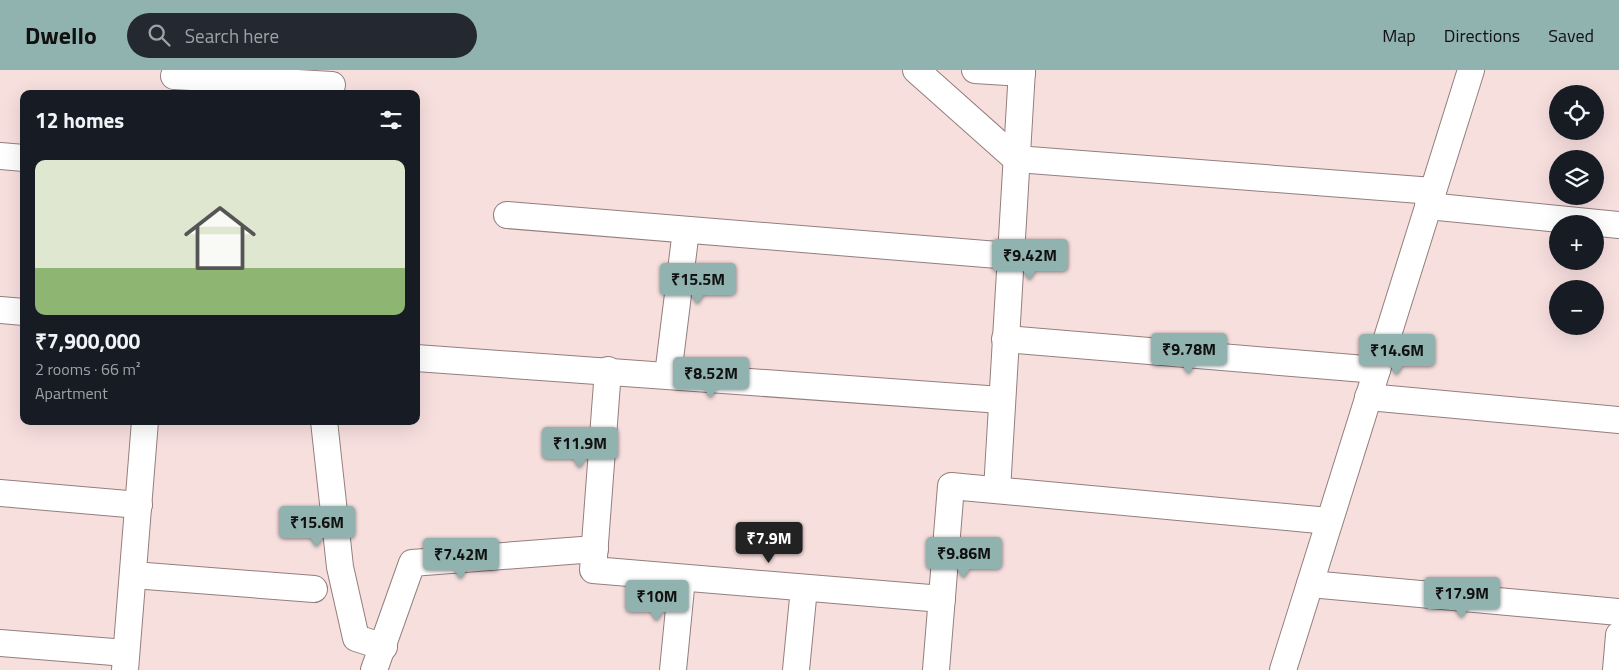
<!DOCTYPE html>
<html lang="en">
<head>
<meta charset="utf-8">
<style>
  :root { --surface:#171b24; --page:#242831; --text:#f1f3f6; --muted:#9ea1a6; --accent:#91b3af }
  body { margin:0; font-family:"Titillium Web",sans-serif; background:var(--page); color:var(--text); height:100vh; display:flex; flex-direction:column; font-size:19px; white-space:nowrap }
  * { box-sizing:border-box; margin:0 }
  p { font-size:16px; color:var(--muted) }
  .icon { flex:none; width:28px; height:28px; fill:none; stroke:currentColor; stroke-width:2; stroke-linecap:round; stroke-linejoin:round }
  .map { position:relative; flex:1; overflow:hidden }
  .drawer { position:absolute; left:20px; top:20px; width:400px; height:335px; display:flex; flex-direction:column; background:var(--surface); border-radius:10px; box-shadow:0 5px 20px #0002 }
  .drawer>* { flex:none }
  .buttons { position:absolute; left:1549px; top:15px; display:grid; gap:10px }
  .buttons a { display:grid; place-items:center; width:55px; height:55px; border-radius:50%; background:var(--surface); box-shadow:0 5px 20px #0002; font-size:25px }
  .price { position:absolute; translate:-50% -42px; padding:0 11px; border-radius:5px; background:var(--accent); color:#111; font-size:16px; line-height:32px; filter:drop-shadow(0 1px 2px #0008) }
  .price::after { content:''; position:absolute; left:50%; top:30px; width:15px; height:11px; margin-left:-8px; background:inherit; clip-path:polygon(0 0,100% 0,50% 100%) }
  .price.selected { background:#222; color:#fff }
  ul { padding:0; list-style:none }
  li { display:grid; align-content:center; gap:10px; height:265px; padding:0 15px }
  li span { display:grid; place-items:center; height:155px; border-radius:10px; color:#555 }
  li>.icon { margin-inline-start:auto }
  span .icon { width:90px; height:90px; fill:#fffc; stroke-width:1 }
  li b { font-size:21px }
  h2 { display:flex; justify-content:space-between; align-items:center; height:60px; padding:0 15px; font-size:21px }
  header { display:flex; align-items:center; gap:30px; box-sizing:border-box; height:70px; padding:0 25px; background:var(--accent); color:#111 }
  header strong { font-size:24px }
  nav { display:flex; gap:28px; margin-inline-start:auto; font-size:18px }
  .search { width:350px; height:45px; background:var(--page); display:flex; align-items:center; gap:12px; box-sizing:border-box; padding:0 18px; border-radius:28px; color:var(--muted); font-size:19px }
  .map>svg:first-child { display:block }
</style>
</head>
<body>
<header>
<strong>Dwello</strong>
<div class="search"><svg class="icon" aria-label="search" viewBox="0 0 24 24"><circle cx="10" cy="10" r="6"/><path d="M15 15l6 6"/></svg>Search here</div>
<nav><a>Map</a><a>Directions</a><a>Saved</a></nav>
</header>
<div class="map">
<svg width="1619" height="600" viewBox="0 0 1619 600">
  <rect width="100%" height="100%" fill="#f7dfde"/>
  <g fill="none" stroke-linecap="round" stroke-linejoin="round">
    <defs>
      <g id="minor">
        <path d="M916 0 1016 89 1433 121"/>
        <path d="M975 0 1022 3"/>
        <path d="M174 6 332 15"/>
        <path d="M0 86 24 88"/>
        <path d="M1428 136 1619 155"/>
        <path d="M507 145 1010 186"/>
        <path d="M0 240 24 242"/>
        <path d="M1005 269 1377 300"/>
        <path d="M416 288 1001 330"/>
        <path d="M608 300 593 500 942 529"/>
        <path d="M668 305 686 160"/>
        <path d="M1368 327 1619 350"/>
        <path d="M324 351 340 497 356 568 384 577"/>
        <path d="M997 420 1022 0"/>
        <path d="M0 423 139 435"/>
        <path d="M133 505 314 519"/>
        <path d="M1310 514 1619 542"/>
        <path d="M0 573 126 583"/>
        <path d="M125 600 145 351"/>
        <path d="M374 600 412 493 595 479"/>
        <path d="M673 600 682 508"/>
        <path d="M796 600 804 518"/>
        <path d="M936 600 951 416 1329 451"/>
        <path d="M1283 600 1471 0"/>
        <path d="M1616 600 1619 565"/>
      </g>
    </defs>
    <use href="#minor" stroke="#947e7e" stroke-width="28"/>
    <use href="#minor" stroke="#fff" stroke-width="26"/>
  </g>
</svg>
<div class="buttons">
<a><svg class="icon" aria-label="locate" viewBox="0 0 24 24"><circle cx="12" cy="12" r="6"/><path d="M12 2v4M12 18v4M2 12h4M18 12h4"/></svg></a>
<a><svg class="icon" aria-label="layers" viewBox="0 0 24 24"><path d="M12 4l9 5-9 5-9-5zM3 14l9 5 9-5"/></svg></a>
<a>+</a>
<a>−</a>
</div>
<b class="price" style="left:1030px;top:211px">₹9.42M</b>
<b class="price" style="left:698px;top:235px">₹15.5M</b>
<b class="price" style="left:1189px;top:305px">₹9.78M</b>
<b class="price" style="left:1397px;top:306px">₹14.6M</b>
<b class="price" style="left:711px;top:329px">₹8.52M</b>
<b class="price" style="left:580px;top:399px">₹11.9M</b>
<b class="price" style="left:317px;top:478px">₹15.6M</b>
<b class="price selected" style="left:769px;top:494px">₹7.9M</b>
<b class="price" style="left:964px;top:509px">₹9.86M</b>
<b class="price" style="left:461px;top:510px">₹7.42M</b>
<b class="price" style="left:1462px;top:549px">₹17.9M</b>
<b class="price" style="left:657px;top:552px">₹10M</b>
<section class="drawer">
<h2>12 homes<svg class="icon" aria-label="filters" viewBox="0 0 24 24"><path d="M4 7h16M4 17h16"/><circle cx="9" cy="7" r="2"/><circle cx="15" cy="17" r="2"/></svg></h2>
<ul>
<li><span style="background:linear-gradient(#dfe7d0 70%,#8fb573 0)"><svg class="icon" aria-label="home" viewBox="0 0 24 24"><path d="M3 11l9-7 9 7M6 9v11h12V9"/></svg></span><div><b>₹7,900,000</b><p>2 rooms · 66 m²</p><p>Apartment</p></div></li>
</ul>
</section>
</div>
</body>
</html>
